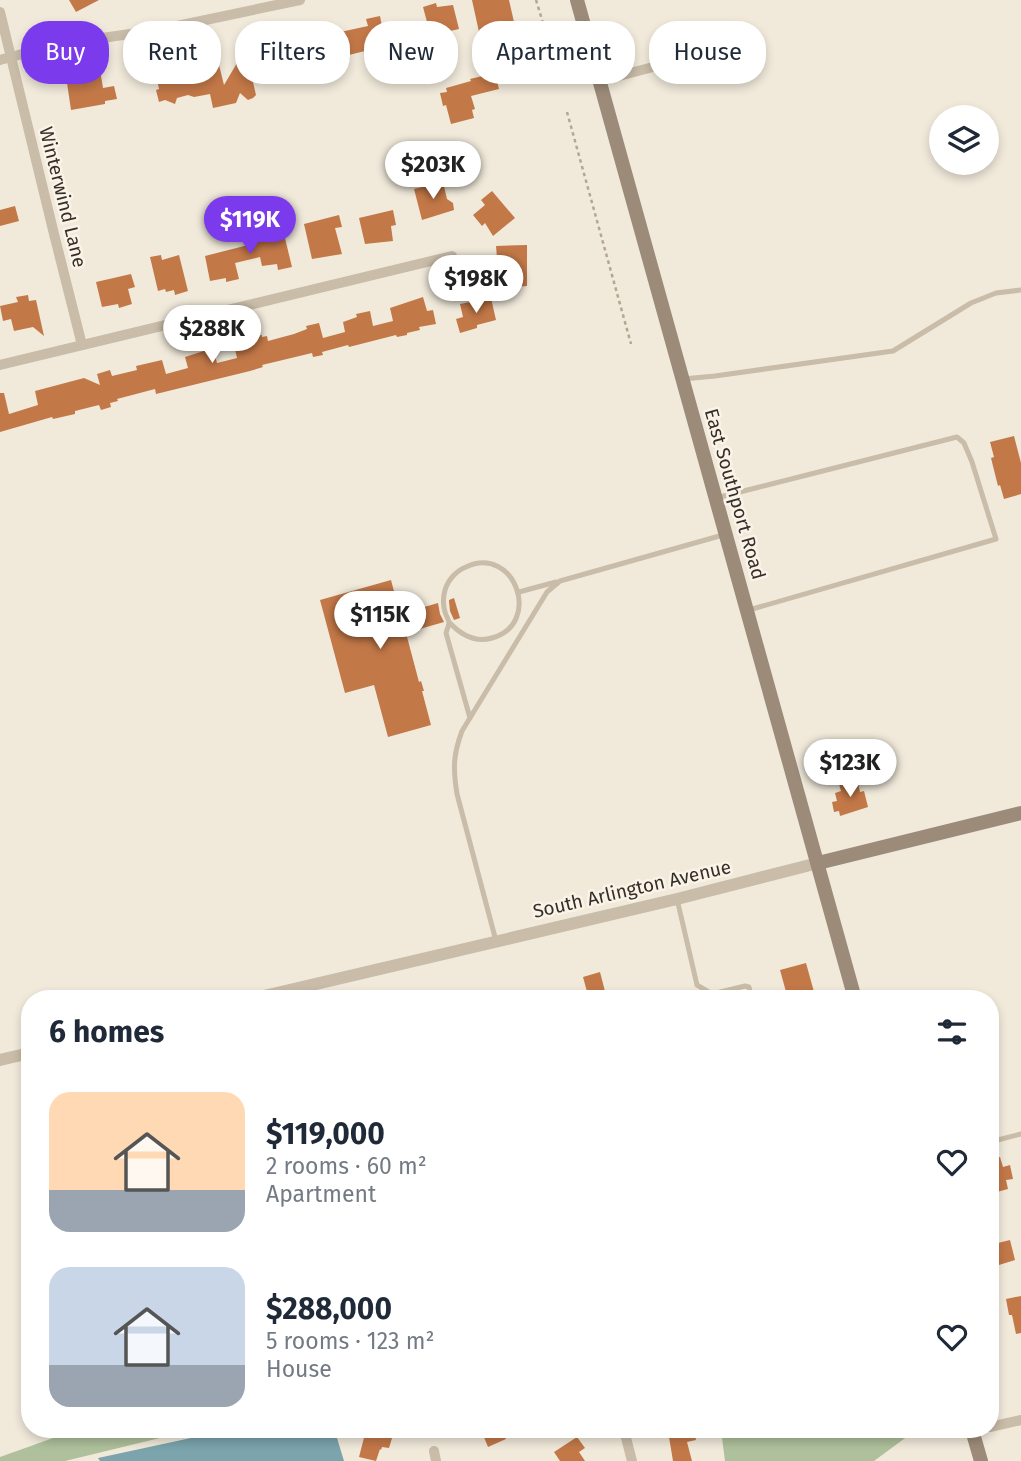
<!DOCTYPE html>
<html lang="en">
<head>
<meta charset="utf-8">
<style>
  :root { --surface:#fff; --page:#f2f2f3; --text:#1f2937; --muted:#747a83; --accent:#7c3aed }
  body { margin:0; font-family:"Fira Sans",sans-serif; background:var(--page); color:var(--text); height:100vh; display:flex; flex-direction:column; font-size:26px; white-space:nowrap }
  * { box-sizing:border-box; margin:0 }
  p { font-size:23px; color:var(--muted) }
  .icon { flex:none; width:38px; height:38px; fill:none; stroke:currentColor; stroke-width:2; stroke-linecap:round; stroke-linejoin:round }
  .map { position:relative; flex:1; overflow:hidden }
  .panel { position:absolute; left:21px; top:990px; width:978px; height:448px; display:flex; flex-direction:column; background:var(--surface); border-radius:28px; box-shadow:0 4px 10px #0003 }
  .panel>* { flex:none }
  .guide { position:absolute; left:21px; top:21px; width:980px; height:63px; display:flex; gap:14px }
  .tools { position:absolute; left:929px; top:105px; display:grid; gap:14px }
  .tools a { display:grid; place-items:center; width:70px; height:70px; border-radius:50%; background:var(--surface); box-shadow:0 4px 10px #0003; font-size:35px }
  .price { position:absolute; translate:-50% -60px; padding:0 16px; border-radius:24px; background:#fff; color:#222; font-size:23px; line-height:46px; filter:drop-shadow(0 2px 4px #0008) }
  .price::after { content:''; position:absolute; left:50%; top:42px; width:21px; height:16px; margin-left:-10px; background:inherit; clip-path:polygon(0 0,100% 0,50% 100%) }
  .price.active { background:var(--accent); color:#fff }
  ul { padding:0; list-style:none }
  li { display:flex; align-items:center; gap:21px; height:175px; padding:0 28px }
  li span { display:grid; place-items:center; flex:none; width:196px; height:140px; border-radius:21px; color:#555 }
  li>.icon { margin-inline-start:auto }
  span .icon { width:84px; height:84px; fill:#fffc; stroke-width:1 }
  li b { font-size:30px }
  h2 { display:flex; justify-content:space-between; align-items:center; height:84px; padding:0 28px; font-size:30px }
  .chip { padding:0 24px; border-radius:28px; background:var(--surface); box-shadow:0 4px 10px #0003; font-size:24px; line-height:63px }
  .chip.active { background:var(--accent); color:#fff }
  .map>svg:first-child { display:block }
</style>
</head>
<body>
<div class="map">
<svg width="1021" height="1461" viewBox="0 0 1021 1461">
  <rect width="100%" height="100%" fill="#f1eadb"/>
  <g fill="#aec09c">
    <path d="M101 1430H193L65 1461H0V1457L56 1437Z"/>
    <path d="M721 1430H916L874 1461H725Z"/>
  </g>
  <path fill="#7ba4ad" d="M228 1430H329L337 1438 344 1461H100L98 1458Z"/>
  <g fill="#c37848">
    <path d="M69 0H99L76 12Z"/>
    <path d="M472 0H509L514 22 493 26V29L479 32Z"/>
    <path d="M436 3 437 7 453 5 459 29 409 40 410 44 403 45 404 49 393 52 392 48 374 52 373 49 349 55 350 59 342 60 343 63 331 66 330 59 322 61 315 31 330 28 331 34 368 26 366 19 380 16 382 26 396 23 397 25 405 23 406 27 427 22 423 7Z"/>
    <path d="M677 26 689 66 666 72 659 46 662 45 658 31Z"/>
    <path d="M277 41 279 47 291 45 292 51 299 49 305 72 272 79 264 44Z"/>
    <path d="M216 53 224 85 237 63 242 67 249 65 256 95 253 98 248 100 240 93 236 103 213 108 210 94 194 97 188 95 177 98 175 104 165 100 159 102 156 90 159 89 154 65 169 61 171 69 202 62 201 57Z"/>
    <path d="M100 70 103 88 114 86 117 99 105 101V104L71 110 67 83 87 79 85 72Z"/>
    <path d="M495 73 499 89 471 96 475 109 472 110 474 118 451 124 446 105 443 106 440 93 447 92 446 88 471 81 470 79Z"/>
    <path d="M443 182 447 199 453 203 454 210 422 220 414 189Z"/>
    <path d="M492 191 515 218 493 236 485 223 482 226 473 215 485 205 481 200Z"/>
    <path d="M15 206 19 221 0 226V210Z"/>
    <path d="M393 210 396 225 391 226 393 241 365 244 359 218Z"/>
    <path d="M339 215 342 227 335 228 342 254 312 259 304 224Z"/>
    <path d="M264 230 265 234 283 230 292 267 278 270 277 264 262 266 260 257 235 263 239 279 226 282V278L210 281 205 256 256 243 254 232Z"/>
    <path d="M527 245V286L513 287V280L499 281 496 246Z"/>
    <path d="M161 255 162 260 179 255 188 291 175 295 174 290 166 292 165 289 158 291 150 257Z"/>
    <path d="M131 274 135 287 128 289 132 304 119 308 118 304 102 307 96 282Z"/>
    <path d="M28 295 29 301 36 300 44 336 33 327 14 331 11 319 3 321 0 306 18 302 16 297Z"/>
    <path d="M423 297 427 311 433 310 436 324 419 327 420 330 407 333V335L397 337 396 335 349 347 348 345 322 352 323 355 313 357 312 353 262 365 263 367 250 371 156 394 155 389 117 399 118 401 110 403 111 407 101 410 99 405 75 411V414L53 419 52 417 0 432V393H4L9 414 38 405 35 391 84 378 100 385 97 374 110 370 112 376 137 370 136 366 162 360 166 374 188 368 185 357 213 348 217 363 237 358 234 344 241 343V340L262 335V337L267 336 268 341 294 334 307 329 306 326 319 323 323 338 345 332 343 322 357 317 356 314 370 311 373 326 393 321 390 308Z"/>
    <path d="M491 298 496 320 477 325V328L460 333 456 319 463 317 460 304Z"/>
    <path d="M1014 436 1021 463V494L1004 499 1000 485 998 486 991 458 994 457 990 442Z"/>
    <path d="M391 580 400 614 438 603 440 614 444 622 406 633 419 682 421 681 424 691H422L431 725 388 737 374 685 345 693 320 600Z"/>
    <path d="M454 598 460 618 454 620 450 611 449 601V600Z"/>
    <path d="M857 779 860 792 864 791 868 807 840 816 839 811 834 812 832 802 837 801 835 793 841 791 839 784Z"/>
    <path d="M806 963 816 999H788L780 970Z"/>
    <path d="M600 972 607 999H589L583 977Z"/>
    <path d="M1000 1157 1003 1167 1010 1165 1013 1179 1006 1180 1008 1189 993 1193 990 1183V1159Z"/>
    <path d="M1010 1240 1015 1260 999 1265 994 1244Z"/>
    <path d="M1021 1296V1333L1016 1334 1012 1315H1009L1006 1299Z"/>
    <path d="M366 1430H375L393 1435 389 1448 382 1447 381 1450 380 1449 376 1461 359 1457Z"/>
    <path d="M481 1430H502L506 1439 488 1447Z"/>
    <path d="M673 1430H694L696 1440 687 1442 692 1461H673L668 1431Z"/>
    <path d="M577 1437 585 1448 579 1452 585 1461H560L554 1452Z"/>
  </g>
  <g fill="none" stroke-linecap="round" stroke-linejoin="round">
    <g stroke="#b5a692" stroke-width="2.5" stroke-dasharray="3.5 3.5" stroke-linecap="butt">
      <path d="M536 0 543 23"/>
      <path d="M567 112 631 344"/>
    </g>
    <g stroke="#c9bca8" stroke-width="5">
      <path d="M683 379 715 376 893 351 971 303 996 293 1021 290"/>
      <path d="M716 498 957 437 964 443 972 462 996 539 749 610"/>
      <path d="M519 592 556 582"/>
      <path d="M449 622C460 634 475 643 492 638 543 624 515 544 466 567 456 571 448 580 445 590 443 597 443 605 445 612 445 613 449 621 449 622 449 626 447 629 446 633L470 718"/>
      <path d="M677 899 697 985 712 994 745 986 749 987 752 999"/>
      <path d="M496 941 457 794C453 769 453 755 462 731L547 592 560 581 723 535"/>
      <path d="M990 1142 1021 1134"/>
    </g>
    <g stroke="#c9bca8" stroke-width="10">
      <path d="M0 12 54 234 82 345"/>
      <path d="M0 60 60 44 158 30 300 0"/>
      <path d="M600 81 653 67"/>
      <path d="M0 365 452 256"/>
      <path d="M990 1427 1021 1420"/>
      <path d="M624 1430 632 1461"/>
      <path d="M434 1451 436 1461"/>
    </g>
    <g stroke="#c9bca8" stroke-width="12">
      <path d="M252 999 677 899 818 863"/>
      <path d="M0 1060 30 1053"/>
    </g>
    <g stroke="#9c8b79" stroke-width="14">
      <path d="M577 0 855 999"/>
      <path d="M818 863 1021 813"/>
      <path d="M972 1430 981 1461"/>
    </g>
  </g>
  <g text-anchor="middle" dominant-baseline="central" stroke-width="5" stroke-linejoin="round" paint-order="stroke">
    <g font-size="19" fill="#362e28" stroke="#f9f3e8">
      <text transform="translate(63 197) rotate(76)">Winterwind Lane</text>
      <text transform="translate(735 494) rotate(74)">East Southport Road</text>
      <text transform="translate(632 889) rotate(-13)">South Arlington Avenue</text>
    </g>
  </g>
</svg>
<div class="tools">
<a><svg class="icon" aria-label="layers" viewBox="0 0 24 24"><path d="M12 4l9 5-9 5-9-5zM3 14l9 5 9-5"/></svg></a>
</div>
<b class="price" style="left:433px;top:201px">$203K</b>
<b class="price active" style="left:250px;top:256px">$119K</b>
<b class="price" style="left:476px;top:315px">$198K</b>
<b class="price" style="left:212px;top:365px">$288K</b>
<b class="price" style="left:380px;top:651px">$115K</b>
<b class="price" style="left:850px;top:799px">$123K</b>
<div class="guide">
<a class="chip active">Buy</a>
<a class="chip">Rent</a>
<a class="chip">Filters</a>
<a class="chip">New</a>
<a class="chip">Apartment</a>
<a class="chip">House</a>
</div>
<section class="panel">
<h2>6 homes<svg class="icon" aria-label="filters" viewBox="0 0 24 24"><path d="M4 7h16M4 17h16"/><circle cx="9" cy="7" r="2"/><circle cx="15" cy="17" r="2"/></svg></h2>
<ul>
<li><span style="background:linear-gradient(#ffd9b3 70%,#9aa5b1 0)"><svg class="icon" aria-label="home" viewBox="0 0 24 24"><path d="M3 11l9-7 9 7M6 9v11h12V9"/></svg></span><div><b>$119,000</b><p>2 rooms · 60 m²</p><p>Apartment</p></div><svg class="icon" aria-label="heart" viewBox="0 0 24 24"><path d="M12 20l-8-8c-3-5 5-10 8-4 3-6 11-1 8 4z"/></svg></li>
<li><span style="background:linear-gradient(#c9d6e8 70%,#9aa5b1 0)"><svg class="icon" aria-label="home" viewBox="0 0 24 24"><path d="M3 11l9-7 9 7M6 9v11h12V9"/></svg></span><div><b>$288,000</b><p>5 rooms · 123 m²</p><p>House</p></div><svg class="icon" aria-label="heart" viewBox="0 0 24 24"><path d="M12 20l-8-8c-3-5 5-10 8-4 3-6 11-1 8 4z"/></svg></li>
</ul>
</section>
</div>
</body>
</html>
